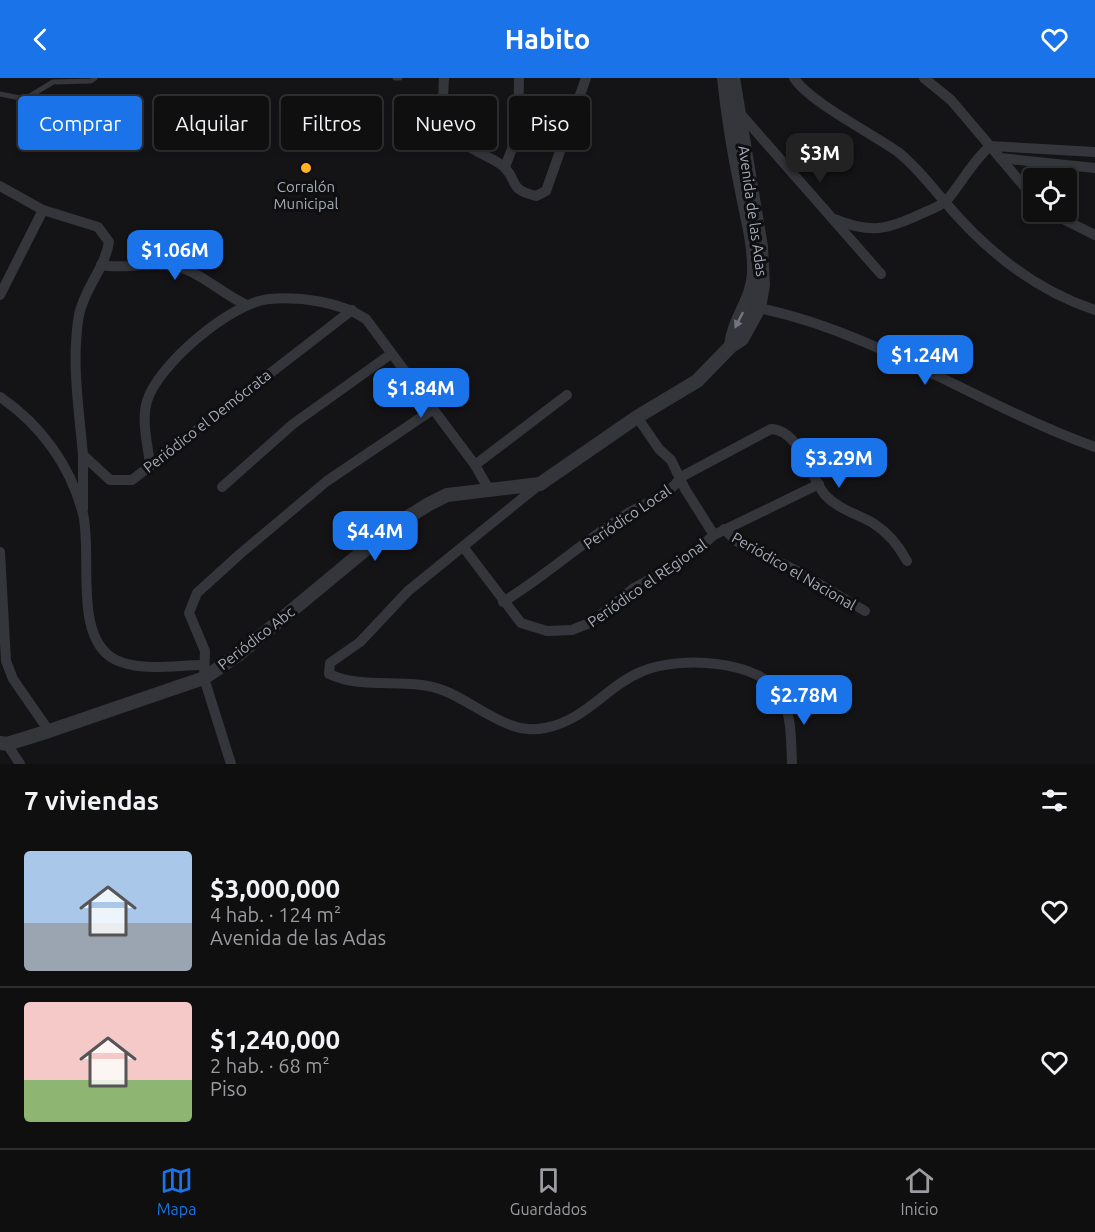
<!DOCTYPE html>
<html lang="es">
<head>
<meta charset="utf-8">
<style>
  :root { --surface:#0f0f10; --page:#181819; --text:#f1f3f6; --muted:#9b9c9f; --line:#2f2f30; --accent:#1a73e8 }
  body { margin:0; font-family:Ubuntu,sans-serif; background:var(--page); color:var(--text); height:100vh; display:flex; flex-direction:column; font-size:22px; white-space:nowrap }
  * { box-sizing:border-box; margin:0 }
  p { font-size:20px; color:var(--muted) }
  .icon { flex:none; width:33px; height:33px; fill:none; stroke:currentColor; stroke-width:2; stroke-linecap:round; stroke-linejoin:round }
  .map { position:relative; height:686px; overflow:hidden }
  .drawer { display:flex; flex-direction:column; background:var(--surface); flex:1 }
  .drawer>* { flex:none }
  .banner { position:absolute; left:18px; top:18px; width:600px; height:54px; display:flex; gap:12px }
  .controls { position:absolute; left:1023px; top:90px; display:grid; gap:12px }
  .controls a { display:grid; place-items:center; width:54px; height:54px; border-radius:6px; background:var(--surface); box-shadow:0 3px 9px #0003,0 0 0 2px var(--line); font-size:30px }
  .price { position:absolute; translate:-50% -51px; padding:0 14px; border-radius:12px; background:var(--accent); color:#fff; font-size:20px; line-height:39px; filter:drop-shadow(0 2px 3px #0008) }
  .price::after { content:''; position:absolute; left:50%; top:36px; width:18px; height:14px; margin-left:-9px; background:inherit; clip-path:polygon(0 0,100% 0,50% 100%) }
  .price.active { background:#222; color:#fff }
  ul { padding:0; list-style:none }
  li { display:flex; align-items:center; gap:18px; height:150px; padding:0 24px }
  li+li { border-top:2px solid var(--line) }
  li span { display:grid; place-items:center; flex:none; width:168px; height:120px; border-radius:6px; color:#555 }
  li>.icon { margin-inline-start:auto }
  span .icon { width:72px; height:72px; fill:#fffc; stroke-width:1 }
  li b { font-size:26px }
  h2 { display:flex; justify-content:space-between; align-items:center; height:72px; padding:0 24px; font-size:26px }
  .tag { padding:0 21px; border-radius:6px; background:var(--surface); box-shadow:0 3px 9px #0003,0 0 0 2px var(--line); font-size:21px; line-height:54px }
  .tag.active { background:var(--accent); color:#fff }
  header { display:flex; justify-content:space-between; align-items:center; height:78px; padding:0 24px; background:var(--accent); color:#fff; font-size:27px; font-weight:600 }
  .dock { display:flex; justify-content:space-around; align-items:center; height:84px; border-top:2px solid var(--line); background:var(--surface); font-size:16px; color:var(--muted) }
  .dock a { display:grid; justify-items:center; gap:3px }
  .dock .active { color:var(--accent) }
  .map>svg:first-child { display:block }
</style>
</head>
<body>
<header><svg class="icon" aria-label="back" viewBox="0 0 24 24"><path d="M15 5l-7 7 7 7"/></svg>Habito<svg class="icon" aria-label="heart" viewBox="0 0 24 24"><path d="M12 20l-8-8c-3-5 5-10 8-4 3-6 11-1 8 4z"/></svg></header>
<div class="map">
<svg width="1095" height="686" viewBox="0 0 1095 686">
  <rect width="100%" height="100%" fill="#141416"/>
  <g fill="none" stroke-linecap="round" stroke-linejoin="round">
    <g stroke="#35363c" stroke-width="5">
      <path d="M395 0H400"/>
      <path d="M0 16 25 21 53 4 91 3 95 0"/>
    </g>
    <g stroke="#35363c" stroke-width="10">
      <path d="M444 0C442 42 440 54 480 75 487 79 498 83 504 89 519 103 507 111 536 118L546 113 586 0"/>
      <path d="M794 0C808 23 873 56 898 74 917 89 929 106 945 124 986 173 1035 212 1095 232"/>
      <path d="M924 0 951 22 1034 120"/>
      <path d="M738 33 881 196"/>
      <path d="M1000 80 1095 90"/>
      <path d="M505 89 518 55 519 0"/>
      <path d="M0 108 43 132 98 149 109 164C105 190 84 211 79 237 71 283 79 331 83 377L110 402H132L352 232"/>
      <path d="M1049 134 1095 157"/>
      <path d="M834 141C871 156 887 152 923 135 930 132 941 128 947 122 962 104 973 83 990 68L1095 74"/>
      <path d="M101 187C126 192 152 182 177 189 203 195 223 217 247 227"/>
      <path d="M0 217 43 132"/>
      <path d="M759 230C879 255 980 328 1095 369"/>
      <path d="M0 319C41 347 71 388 83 436 93 476 72 561 116 582 141 594 176 587 203 587"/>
      <path d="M637 339 659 371 671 382 685 411 714 457"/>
      <path d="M83 377V431"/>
      <path d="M150 387C148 367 141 343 147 323 158 287 230 225 269 221 300 218 340 224 366 241L475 387"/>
      <path d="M540 406 408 513 360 564 330 585 329 596C365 613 408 598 445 613 477 626 509 658 545 650 587 642 607 607 643 593 679 578 761 581 782 619 792 639 791 664 792 686"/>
      <path d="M222 409 293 346 391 276"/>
      <path d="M488 410 475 387 567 317"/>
      <path d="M724 451 736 463 797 493 865 533"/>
      <path d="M464 470 521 545 547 553 572 552 592 544 634 510 684 483 714 457 819 406"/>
      <path d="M0 474 6 583 13 601 49 653"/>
      <path d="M503 524C547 497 585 462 628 435 648 423 668 419 681 399L771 351C800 352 810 399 825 417 838 431 857 436 873 445 887 454 899 468 907 483"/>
      <path d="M7 666 20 686"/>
      <path d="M231 686 204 600 205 573 189 535 197 515 240 476 327 403 432 332"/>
    </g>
    <g stroke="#35363c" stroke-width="14">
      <path d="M724 0C728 38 734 75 742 113 747 140 755 167 754 195 753 222 733 242 731 268"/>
      <path d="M0 665 7 666 49 653 204 600 238 577 395 447 429 426 447 417 540 406 637 339 697 303 731 268 742 261 759 230 763 207 761 169 733 0"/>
    </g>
  </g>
  <defs><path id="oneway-solid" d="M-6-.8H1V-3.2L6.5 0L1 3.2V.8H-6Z" transform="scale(1.5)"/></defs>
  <use fill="#737680" href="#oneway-solid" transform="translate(739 242) rotate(117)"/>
  <circle fill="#ffb224" stroke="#0f0f11" stroke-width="2" cx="306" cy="90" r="6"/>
  <g text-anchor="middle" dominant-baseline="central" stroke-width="6" stroke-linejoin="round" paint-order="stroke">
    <g font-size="15" fill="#a5abb8" stroke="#0f0f11">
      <text x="306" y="108">Corralón<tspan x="306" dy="17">Municipal</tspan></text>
    </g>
    <g font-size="15" fill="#a5abb8" stroke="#0f0f11">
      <text transform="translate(753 133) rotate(82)">Avenida de las Adas</text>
      <text transform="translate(207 343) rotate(-38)">Periódico el Demócrata</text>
      <text transform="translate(627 439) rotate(-34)">Periódico Local</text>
      <text transform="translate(794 493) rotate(30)">Periódico el Nacional</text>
      <text transform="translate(647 505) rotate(-35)">Periódico el REgional</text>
      <text transform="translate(256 560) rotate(-38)">Periódico Abc</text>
    </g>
  </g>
</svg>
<div class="controls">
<a><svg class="icon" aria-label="locate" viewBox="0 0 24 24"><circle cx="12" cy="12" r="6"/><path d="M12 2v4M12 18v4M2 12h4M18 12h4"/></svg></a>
</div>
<b class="price active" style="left:820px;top:106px">$3M</b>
<b class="price" style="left:175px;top:203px">$1.06M</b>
<b class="price" style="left:925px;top:308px">$1.24M</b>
<b class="price" style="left:421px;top:341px">$1.84M</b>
<b class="price" style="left:839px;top:411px">$3.29M</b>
<b class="price" style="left:375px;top:484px">$4.4M</b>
<b class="price" style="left:804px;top:648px">$2.78M</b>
<div class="banner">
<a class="tag active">Comprar</a>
<a class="tag">Alquilar</a>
<a class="tag">Filtros</a>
<a class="tag">Nuevo</a>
<a class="tag">Piso</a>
</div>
</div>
<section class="drawer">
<h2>7 viviendas<svg class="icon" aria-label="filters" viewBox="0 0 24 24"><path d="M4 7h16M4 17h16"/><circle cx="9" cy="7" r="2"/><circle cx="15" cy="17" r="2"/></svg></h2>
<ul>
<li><span style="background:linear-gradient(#a9c7e8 60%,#9aa5b1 0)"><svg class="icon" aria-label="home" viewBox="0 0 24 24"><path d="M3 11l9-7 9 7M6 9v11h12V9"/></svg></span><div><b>$3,000,000</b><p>4 hab. · 124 m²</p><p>Avenida de las Adas</p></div><svg class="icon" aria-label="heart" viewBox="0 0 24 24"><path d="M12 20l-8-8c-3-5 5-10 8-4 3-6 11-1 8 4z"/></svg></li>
<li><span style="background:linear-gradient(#f6c9c9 65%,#8fb573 0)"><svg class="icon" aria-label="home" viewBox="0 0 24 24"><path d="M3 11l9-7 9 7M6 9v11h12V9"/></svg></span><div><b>$1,240,000</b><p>2 hab. · 68 m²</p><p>Piso</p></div><svg class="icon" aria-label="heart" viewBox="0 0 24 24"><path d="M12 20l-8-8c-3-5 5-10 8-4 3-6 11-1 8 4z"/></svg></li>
</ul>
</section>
<nav class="dock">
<a class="active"><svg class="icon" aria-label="map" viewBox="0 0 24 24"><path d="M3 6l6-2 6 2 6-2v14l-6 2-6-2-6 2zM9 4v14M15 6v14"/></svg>Mapa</a>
<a><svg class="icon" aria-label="saved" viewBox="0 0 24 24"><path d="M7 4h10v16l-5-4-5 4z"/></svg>Guardados</a>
<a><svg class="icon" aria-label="home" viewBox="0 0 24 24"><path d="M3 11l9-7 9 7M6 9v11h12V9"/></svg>Inicio</a>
</nav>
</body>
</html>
